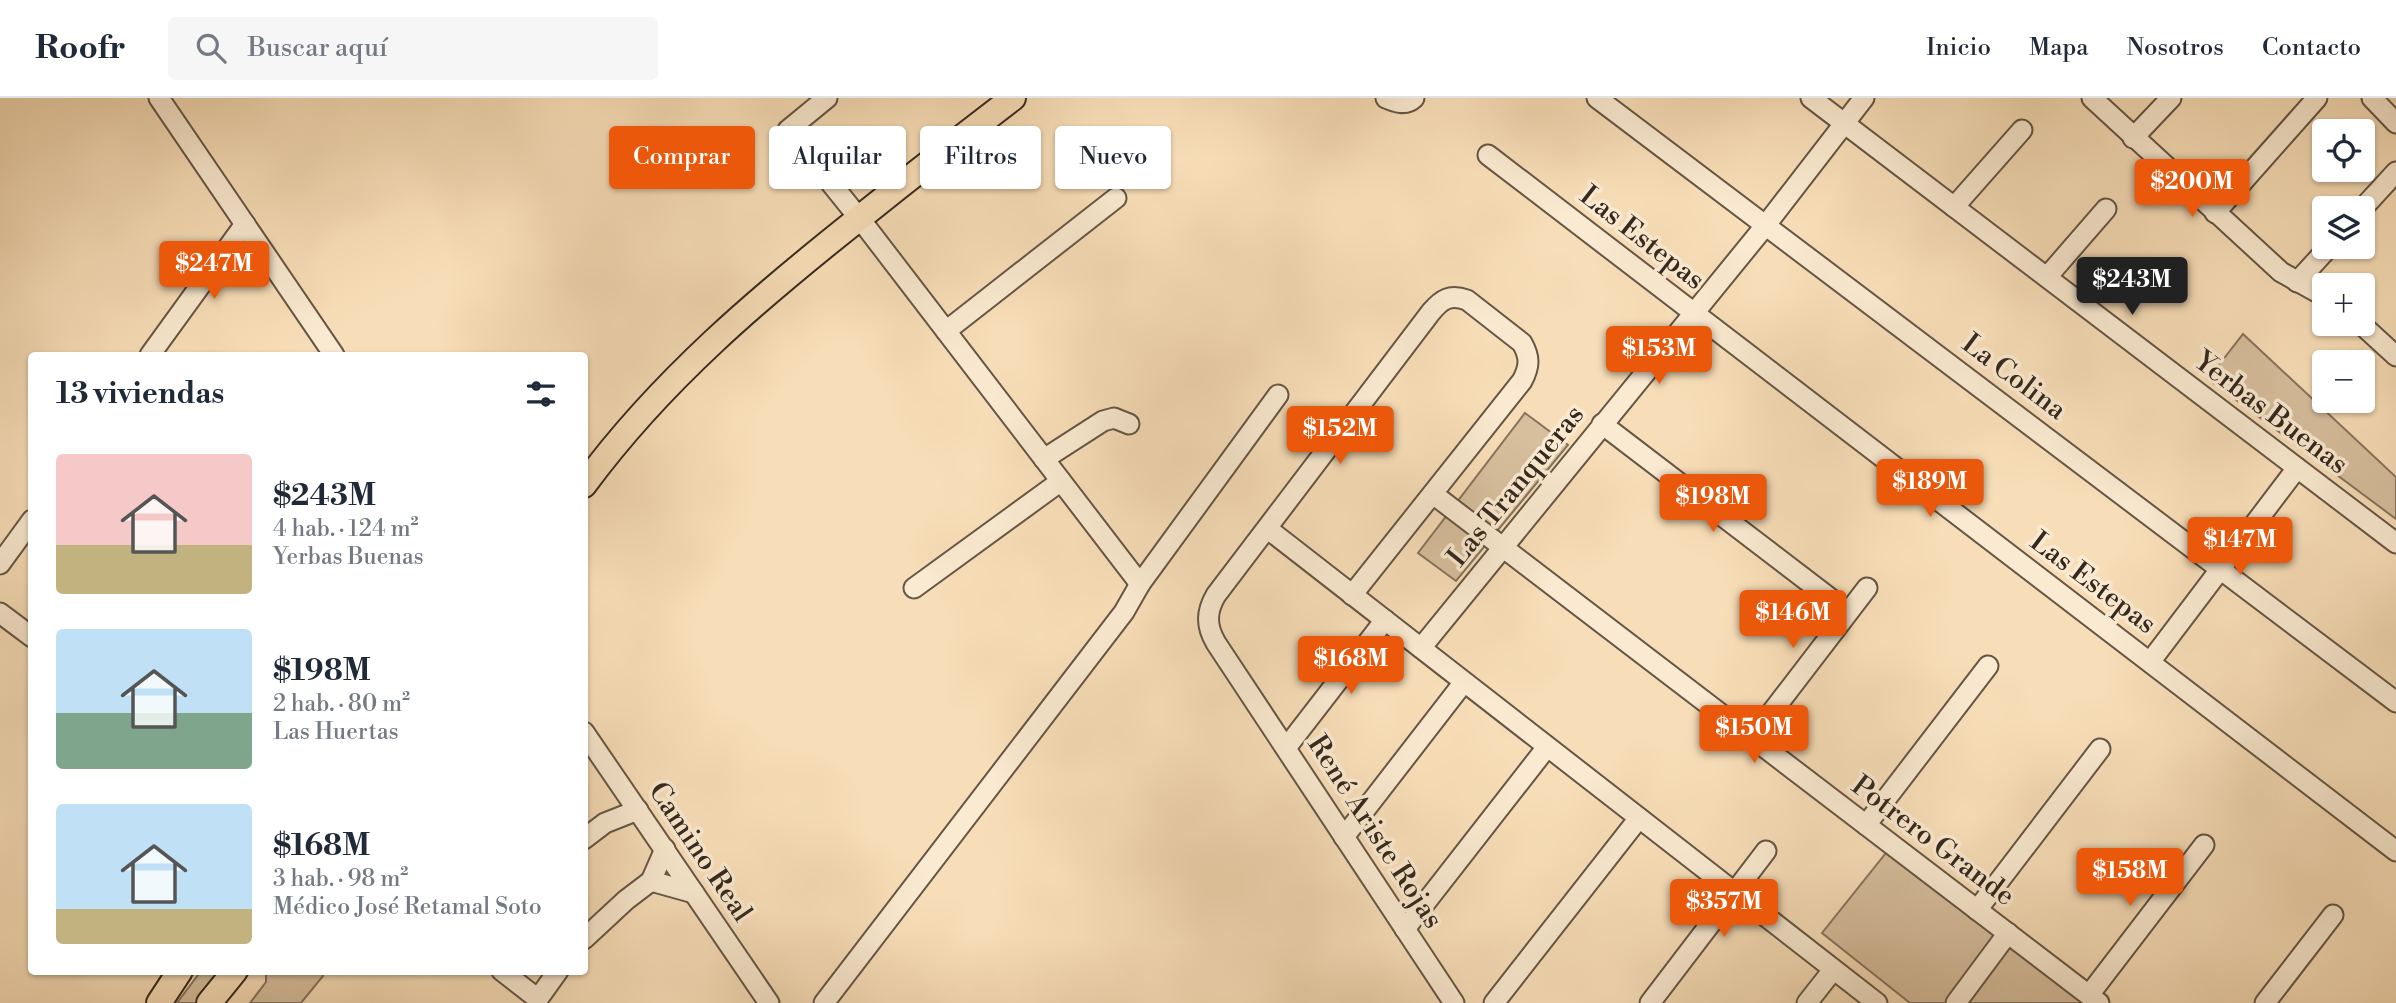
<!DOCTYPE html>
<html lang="es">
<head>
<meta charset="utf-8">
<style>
  :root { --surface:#fff; --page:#f6f6f7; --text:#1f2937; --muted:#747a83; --line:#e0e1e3; --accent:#ea580c }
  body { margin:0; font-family:"Libre Bodoni",serif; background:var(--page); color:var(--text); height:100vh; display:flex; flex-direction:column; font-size:26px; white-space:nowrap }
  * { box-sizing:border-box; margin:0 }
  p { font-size:23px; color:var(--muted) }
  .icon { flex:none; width:38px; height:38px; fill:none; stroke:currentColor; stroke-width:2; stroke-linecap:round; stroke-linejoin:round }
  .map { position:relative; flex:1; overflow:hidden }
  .side { position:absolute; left:28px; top:254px; width:560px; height:623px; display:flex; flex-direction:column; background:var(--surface); border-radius:7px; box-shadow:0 2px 5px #0004 }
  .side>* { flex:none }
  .banner { position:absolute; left:609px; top:28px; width:665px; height:63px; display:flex; gap:14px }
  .tools { position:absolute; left:2312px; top:21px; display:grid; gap:14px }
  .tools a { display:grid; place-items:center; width:63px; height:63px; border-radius:7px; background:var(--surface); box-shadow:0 2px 5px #0004; font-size:35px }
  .price { position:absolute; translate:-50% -60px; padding:0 16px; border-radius:7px; background:var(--accent); color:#fff; font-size:23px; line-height:46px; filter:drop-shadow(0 2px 4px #0008) }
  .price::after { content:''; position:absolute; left:50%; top:42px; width:21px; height:16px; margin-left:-10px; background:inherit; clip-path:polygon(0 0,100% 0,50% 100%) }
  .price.on { background:#222; color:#fff }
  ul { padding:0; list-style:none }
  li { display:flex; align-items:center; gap:21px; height:175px; padding:0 28px }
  li span { display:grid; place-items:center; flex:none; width:196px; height:140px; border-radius:7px; color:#555 }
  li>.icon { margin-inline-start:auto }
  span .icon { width:84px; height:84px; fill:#fffc; stroke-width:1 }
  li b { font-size:30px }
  h2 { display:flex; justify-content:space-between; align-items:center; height:84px; padding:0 28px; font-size:30px }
  .chip { padding:0 24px; border-radius:7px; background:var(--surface); box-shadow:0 2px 5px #0004; font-size:24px; line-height:63px }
  .chip.on { background:var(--accent); color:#fff }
  header { display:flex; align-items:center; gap:42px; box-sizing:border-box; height:98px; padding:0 35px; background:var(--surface); border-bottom:2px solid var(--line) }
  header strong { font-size:33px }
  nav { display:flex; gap:38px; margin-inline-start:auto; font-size:24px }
  .search { width:490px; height:63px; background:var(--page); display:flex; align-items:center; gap:18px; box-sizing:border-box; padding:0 24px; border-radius:7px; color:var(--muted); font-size:26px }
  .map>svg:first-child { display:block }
</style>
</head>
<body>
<header>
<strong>Roofr</strong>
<div class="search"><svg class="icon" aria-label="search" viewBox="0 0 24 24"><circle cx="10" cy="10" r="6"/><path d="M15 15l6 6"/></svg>Buscar aquí</div>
<nav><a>Inicio</a><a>Mapa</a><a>Nosotros</a><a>Contacto</a></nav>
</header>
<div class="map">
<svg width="2396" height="905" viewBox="0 0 2396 905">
  <rect width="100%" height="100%" fill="#f8deb8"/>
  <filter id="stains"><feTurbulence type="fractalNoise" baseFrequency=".00286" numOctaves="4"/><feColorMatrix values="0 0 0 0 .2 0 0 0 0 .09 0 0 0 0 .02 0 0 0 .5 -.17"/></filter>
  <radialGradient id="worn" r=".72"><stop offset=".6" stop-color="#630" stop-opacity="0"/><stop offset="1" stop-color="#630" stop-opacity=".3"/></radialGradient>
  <g fill="#d7bf9e" stroke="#86745e" stroke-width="2">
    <path d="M2243 236 2396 379V421L2208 281Z"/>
    <path d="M1525 315 1568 347 1456 483 1418 455Z"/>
    <path d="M1886 755 2083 905H1910L1822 835Z"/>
    <path d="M201 873H227L199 905H177Z"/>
    <path d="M266 873H322L323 878 301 905H250L266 884Z"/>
  </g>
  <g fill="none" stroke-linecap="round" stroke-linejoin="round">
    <defs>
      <g id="minor">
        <path d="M159 0 334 257"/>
        <path d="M827 0 788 32 867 130 1140 486"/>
        <path d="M1386 0C1395 4 1406 8 1414 0"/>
        <path d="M1597 0 2396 604"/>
        <path d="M1811 0 2396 445"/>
        <path d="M2092 0 2281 174 2324 198"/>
        <path d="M2372 0 2396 25"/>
        <path d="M2133 40 2171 0"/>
        <path d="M1488 57 2396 753"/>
        <path d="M1954 109 2022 32"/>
        <path d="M2362 111 2396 74"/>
        <path d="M2215 115 2317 0"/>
        <path d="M2047 179 2106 111"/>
        <path d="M2297 184 2329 149"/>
        <path d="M2361 226 2396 258"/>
        <path d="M946 233 1116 100"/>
        <path d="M150 257 245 126"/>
        <path d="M1602 326 1848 514"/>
        <path d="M1044 361 1103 323 1114 320 1129 326"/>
        <path d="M1433 396 2099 905"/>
        <path d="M1268 431 1877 905"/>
        <path d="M0 466 32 422"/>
        <path d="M914 490 1061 383"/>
        <path d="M1352 497 1522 283C1530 268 1530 259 1522 245L1467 202C1450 196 1442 201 1431 214L1216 497C1206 514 1206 528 1216 545L1454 905"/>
        <path d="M0 515 32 539"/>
        <path d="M1421 550 1765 128 1864 0"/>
        <path d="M2150 564 2297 370"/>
        <path d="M584 634 769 905"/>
        <path d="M1752 640 1867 490"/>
        <path d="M1286 650 1385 522"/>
        <path d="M1866 727 1988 568"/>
        <path d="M1344 739 1464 584"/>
        <path d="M584 741 605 725 638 712"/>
        <path d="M665 751 651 783 694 795"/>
        <path d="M1977 812 2100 651"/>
        <path d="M1405 831 1547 649"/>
        <path d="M584 841 626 802 651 783"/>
        <path d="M502 873 538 901 558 873"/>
        <path d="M2089 897 2204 747"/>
        <path d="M824 905 1124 514 1140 486 1278 297"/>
        <path d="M1494 905 1639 720"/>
        <path d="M1650 905 1766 753"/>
        <path d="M1807 905 1833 872"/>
        <path d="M1956 905 2008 835"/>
        <path d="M2265 905 2333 817"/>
      </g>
      <g id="major">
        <path d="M584 387C661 282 761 198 862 118 912 78 962 39 1013 0"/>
        <path d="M159 905 180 873"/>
        <path d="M209 905 235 873"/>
      </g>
    </defs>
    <use href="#minor" stroke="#655645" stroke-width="23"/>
    <use href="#major" stroke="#34281f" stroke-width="28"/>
    <use href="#minor" stroke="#faead1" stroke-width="19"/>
    <use href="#major" stroke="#f8deb8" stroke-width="24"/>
  </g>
  <g text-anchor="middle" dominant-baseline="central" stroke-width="7" stroke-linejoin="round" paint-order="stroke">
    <g font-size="28" fill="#34281f" stroke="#faead1">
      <text transform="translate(1642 140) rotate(38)">Las Estepas</text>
      <text transform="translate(2014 279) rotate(37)">La Colina</text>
      <text transform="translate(2271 315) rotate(37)">Yerbas Buenas</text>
      <text transform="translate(1516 388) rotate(-51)">Las Tranqueras</text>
      <text transform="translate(2093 485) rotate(37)">Las Estepas</text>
      <text transform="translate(1375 734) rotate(57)">René Ariste Rojas</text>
      <text transform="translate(1933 743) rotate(37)">Potrero Grande</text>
      <text transform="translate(700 754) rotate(56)">Camino Real</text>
    </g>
  </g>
  <rect width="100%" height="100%" filter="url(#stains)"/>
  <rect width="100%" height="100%" fill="url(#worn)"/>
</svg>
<div class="tools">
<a><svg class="icon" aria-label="locate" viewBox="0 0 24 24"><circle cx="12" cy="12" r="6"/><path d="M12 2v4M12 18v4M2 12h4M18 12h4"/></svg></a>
<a><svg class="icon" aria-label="layers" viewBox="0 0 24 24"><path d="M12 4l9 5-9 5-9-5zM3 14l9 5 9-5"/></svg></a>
<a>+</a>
<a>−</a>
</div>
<b class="price" style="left:2192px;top:121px">$200M</b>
<b class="price" style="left:214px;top:203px">$247M</b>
<b class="price on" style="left:2132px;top:219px">$243M</b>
<b class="price" style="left:1659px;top:288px">$153M</b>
<b class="price" style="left:1340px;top:368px">$152M</b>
<b class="price" style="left:1930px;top:421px">$189M</b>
<b class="price" style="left:1713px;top:436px">$198M</b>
<b class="price" style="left:2240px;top:479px">$147M</b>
<b class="price" style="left:1793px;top:552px">$146M</b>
<b class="price" style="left:1351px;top:598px">$168M</b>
<b class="price" style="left:1754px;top:667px">$150M</b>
<b class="price" style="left:2130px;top:810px">$158M</b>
<b class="price" style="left:1724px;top:841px">$357M</b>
<div class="banner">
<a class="chip on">Comprar</a>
<a class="chip">Alquilar</a>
<a class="chip">Filtros</a>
<a class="chip">Nuevo</a>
</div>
<section class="side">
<h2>13 viviendas<svg class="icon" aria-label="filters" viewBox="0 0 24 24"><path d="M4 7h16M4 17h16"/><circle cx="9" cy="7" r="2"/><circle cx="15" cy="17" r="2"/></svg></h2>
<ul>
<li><span style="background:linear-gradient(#f6c9c9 65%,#c2b280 0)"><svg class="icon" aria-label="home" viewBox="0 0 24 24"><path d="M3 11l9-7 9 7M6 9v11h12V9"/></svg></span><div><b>$243M</b><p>4 hab. · 124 m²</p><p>Yerbas Buenas</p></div></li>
<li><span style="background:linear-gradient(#bfe0f5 60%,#7fa58c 0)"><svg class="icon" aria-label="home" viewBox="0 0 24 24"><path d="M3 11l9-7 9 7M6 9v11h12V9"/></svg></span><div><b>$198M</b><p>2 hab. · 80 m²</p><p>Las Huertas</p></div></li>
<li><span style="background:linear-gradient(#bfe0f5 75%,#c2b280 0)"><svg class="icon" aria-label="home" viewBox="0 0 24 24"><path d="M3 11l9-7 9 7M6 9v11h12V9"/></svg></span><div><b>$168M</b><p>3 hab. · 98 m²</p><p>Médico José Retamal Soto</p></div></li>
</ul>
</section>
</div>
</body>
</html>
